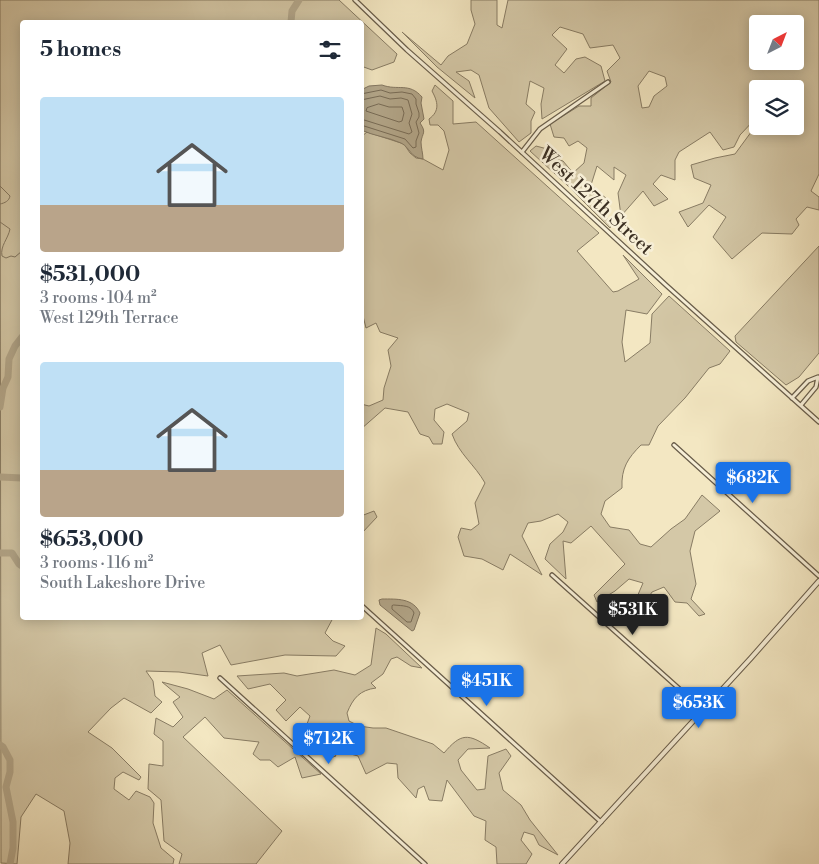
<!DOCTYPE html>
<html lang="en">
<head>
<meta charset="utf-8">
<style>
  :root { --surface:#fff; --page:#f2f2f3; --text:#1f2937; --muted:#747a83; --accent:#1a73e8 }
  body { margin:0; font-family:"Libre Bodoni",serif; background:var(--page); color:var(--text); height:100vh; display:flex; flex-direction:column; font-size:19px; white-space:nowrap }
  * { box-sizing:border-box; margin:0 }
  p { font-size:16px; color:var(--muted) }
  .icon { flex:none; width:28px; height:28px; fill:none; stroke:currentColor; stroke-width:2; stroke-linecap:round; stroke-linejoin:round }
  .map { position:relative; flex:1; overflow:hidden }
  .sheet { position:absolute; left:20px; top:20px; width:344px; height:600px; display:flex; flex-direction:column; background:var(--surface); border-radius:5px; box-shadow:0 2px 12px #0003 }
  .sheet>* { flex:none }
  .needle { width:32px; rotate:42deg }
  .controls { position:absolute; left:749px; top:15px; display:grid; gap:10px }
  .controls a { display:grid; place-items:center; width:55px; height:55px; border-radius:5px; background:var(--surface); box-shadow:0 2px 12px #0003; font-size:25px }
  .price { position:absolute; translate:-50% -42px; padding:0 11px; border-radius:5px; background:var(--accent); color:#fff; font-size:16px; line-height:32px; filter:drop-shadow(0 1px 2px #0008) }
  .price::after { content:''; position:absolute; left:50%; top:30px; width:15px; height:11px; margin-left:-8px; background:inherit; clip-path:polygon(0 0,100% 0,50% 100%) }
  .price.active { background:#222; color:#fff }
  ul { padding:0; list-style:none }
  li { display:grid; align-content:center; gap:10px; height:265px; padding:0 20px }
  li span { display:grid; place-items:center; height:155px; border-radius:5px; color:#555 }
  li>.icon { margin-inline-start:auto }
  span .icon { width:90px; height:90px; fill:#fffc; stroke-width:1 }
  li b { font-size:21px }
  h2 { display:flex; justify-content:space-between; align-items:center; height:60px; padding:0 20px; font-size:21px }
  .map>svg:first-child { display:block }
</style>
</head>
<body>
<div class="map">
<svg width="819" height="864" viewBox="0 0 819 864">
  <rect width="100%" height="100%" fill="#f3e7c2"/>
  <filter id="stains"><feTurbulence type="fractalNoise" baseFrequency=".004" numOctaves="4"/><feColorMatrix values="0 0 0 0 .2 0 0 0 0 .09 0 0 0 0 .02 0 0 0 .5 -.17"/></filter>
  <radialGradient id="worn" r=".72"><stop offset=".6" stop-color="#630" stop-opacity="0"/><stop offset="1" stop-color="#630" stop-opacity=".3"/></radialGradient>
  <g fill="#d4c8a7" stroke="#887c64" fill-rule="evenodd">
    <path d="M0 0H339L397 54 394 62 372 70 361 66V22H22V618H333L325 633 333 641 345 646 336 656 285 655 231 665 220 645 202 653 208 676 179 672 146 671 153 681 155 696 162 702 151 713 124 698 111 708 88 732 112 748 141 777 139 780 123 772 115 778 114 789 129 800 136 791 150 797 154 803 153 823 161 848 174 859 173 864H68L70 843 64 811 36 794 21 817 17 864 1 863Z"/>
    <path d="M471 0H497V25L502 28 508 0H819V174L811 191 819 197V210L807 207 796 219 799 225 792 234 762 233 732 259 713 237 726 217 709 205 688 227 679 212 703 203 711 185 694 178 691 165 715 158 735 154 757 124 758 126H795V89L757 90 752 88 750 100 756 118 740 135 734 147 723 150 710 132 679 152 675 160V180L661 175 653 184 668 199 654 206 643 191 621 216 618 193 626 175 614 167V180L597 166 591 185 608 200 605 218 613 222 610 228 566 184 530 151 536 146 555 151 556 159 563 161 573 173 584 163 587 148 578 141 569 146 564 138 554 137 550 124 579 106H591V98L611 82 607 71 620 58 613 45 590 48 583 34 560 27 552 35 567 49 555 65 564 73 576 59 585 57 601 66 605 81 542 119 541 104 544 88 530 81 526 104 535 112 531 121V133L519 142 489 108 479 75 471 70 456 72 469 81 475 98 437 67 402 32 441 65 448 56 467 44 475 24 471 10ZM758 24H795V61H758ZM649 71 665 77 667 86 654 96 649 107 642 108 638 86Z"/>
    <path d="M435 85 453 101V124L476 122 599 233 577 251 613 292 618 291 639 279 623 255 662 294 647 314 626 310 622 342 625 362 650 343 652 314 669 296 730 351 720 364 709 368 685 398 658 426 649 445H641C628 458 621 468 622 488L605 501 601 514 610 527 629 530 640 544 651 547 671 529 685 519 702 495 720 511 695 531 690 551 696 584 691 599 705 614 699 616 687 603 675 602 664 587 652 592 640 611H631L643 583 629 579 615 591 597 602 594 595 625 564 591 526 571 543 563 541 566 579 545 559 550 544 563 532 568 522 558 514 541 521 528 523 522 536 542 575 510 554 503 570 482 559 464 556 458 537 461 528 471 530 479 524 475 503 485 483C475 465 459 454 452 434L467 421 469 413 447 404 435 409 434 420 444 432 442 444H433L429 437 420 434 408 412 385 408 361 429V404L369 406 383 400 384 388 391 366 388 350 398 338 380 332 376 323 366 328 361 308V137L367 132 404 144 410 153 416 158 423 159 443 170 449 150 444 131 438 125H430L429 119C440 111 438 102 432 91Z"/>
    <path d="M819 246V353L799 377 786 385 736 342 735 336Z"/>
    <path d="M374 511 377 517 361 534V516Z"/>
    <path d="M376 628 386 634 422 668 411 666 397 657 391 659 383 674 371 683 376 688C360 690 353 698 347 713L349 721 359 726 373 728H386L433 744 444 753C461 733 468 733 490 748L468 749 458 760 461 770 477 790 485 789 488 756 506 749 511 756 499 773 503 790 521 805 530 820 558 855 539 845 534 835 524 832 521 840 532 854 526 864H497L496 847 485 840 486 821 474 816 447 780 442 801 429 800 424 786 418 789 416 798 398 778 397 764 387 763 366 774 358 756 343 752V737L331 736 327 741 336 756 330 758 307 742 304 732 310 716 300 707 286 721 276 710 286 700 270 684 248 689 237 676 284 673 297 676 334 670 355 675 371 665Z"/>
    <path d="M162 682 188 689 214 699 227 690 321 774 302 778 295 757 278 767 270 760H260L253 754 259 742 224 738 205 717 183 737 282 831 256 864H179L182 854 164 841 161 800 148 789 149 764 163 766V741L154 734 156 718 173 727 183 717 173 702 180 697Z"/>
  </g>
  <g fill="#b4a88c" stroke="#847862">
    <path d="M382 85C398 91 409 82 422 97L421 103 424 119 420 123C427 133 422 133 421 142 421 147 423 154 423 159 409 157 411 148 401 143 388 137 374 136 361 130V90L369 86Z"/>
    <path d="M382 599C397 599 413 598 420 613L414 630 412 631 380 605 379 600Z"/>
  </g>
  <g fill="none" stroke-linecap="round" stroke-linejoin="round">
    <g stroke="#786c57" stroke-width="1">
      <path d="M361 94 381 90 390 93 402 92 412 94 416 99V104L419 113V117L416 122 419 133 416 141V147L413 148 405 139 361 125"/>
      <path d="M361 100 380 96 390 99 401 98 408 100 412 114 409 123 412 132 409 134 361 119"/>
      <path d="M379 104 389 107H402L404 113 402 121 399 122 366 111 367 108Z"/>
      <path d="M394 605C403 606 411 605 414 613L411 622H407L392 609V606Z"/>
    </g>
    <g stroke="#847862" stroke-width="1">
      <path d="M0 186 10 196C9 201 5 203 0 204"/>
      <path d="M0 222 10 229C8 239 0 246 2 256L6 258 11 256 15 257 22 251"/>
    </g>
    <g stroke="#b4a88c" stroke-width="7">
      <path d="M291 22 292 11 299 0"/>
      <path d="M0 407 3 388 8 377 9 359 15 346 22 337"/>
      <path d="M0 477 22 478"/>
      <path d="M0 553H12L19 564 22 566"/>
      <path d="M0 745 3 747 10 760V772L6 787 13 822V848L10 864"/>
    </g>
    <defs>
      <g id="minor">
        <path d="M355 0 407 50 500 132 667 286 819 422"/>
        <path d="M522 152 540 129 608 82"/>
        <path d="M792 398 808 381 818 377 816 387 801 405"/>
        <path d="M674 445 819 576"/>
        <path d="M552 575 703 710"/>
        <path d="M361 605 601 822"/>
        <path d="M220 678 425 864"/>
      </g>
      <path id="tertiary" d="M562 864 751 658 819 581"/>
    </defs>
    <use href="#minor" stroke="#695d4a" stroke-width="5.5"/>
    <use href="#tertiary" stroke="#695d4a" stroke-width="6"/>
    <use href="#minor" stroke="#f7efd7" stroke-width="3"/>
    <use href="#tertiary" stroke="#f7efd7" stroke-width="4"/>
  </g>
  <g text-anchor="middle" dominant-baseline="central" stroke-width="5" stroke-linejoin="round" paint-order="stroke">
    <g font-size="19" fill="#3b2f22" stroke="#f7efd7">
      <text transform="translate(596 201) rotate(43)">West 127th Street</text>
    </g>
  </g>
  <rect width="100%" height="100%" filter="url(#stains)"/>
  <rect width="100%" height="100%" fill="url(#worn)"/>
</svg>
<div class="controls">
<a><svg class="needle" viewBox="-14 -14 28 28"><path d="M0-13l5 13h-10z" fill="#e53935"/><path d="M0 13l5-13h-10z" fill="#747a83"/></svg></a>
<a><svg class="icon" aria-label="layers" viewBox="0 0 24 24"><path d="M12 4l9 5-9 5-9-5zM3 14l9 5 9-5"/></svg></a>
</div>
<b class="price" style="left:753px;top:504px">$682K</b>
<b class="price active" style="left:633px;top:636px">$531K</b>
<b class="price" style="left:487px;top:707px">$451K</b>
<b class="price" style="left:699px;top:729px">$653K</b>
<b class="price" style="left:329px;top:765px">$712K</b>
<section class="sheet">
<h2>5 homes<svg class="icon" aria-label="filters" viewBox="0 0 24 24"><path d="M4 7h16M4 17h16"/><circle cx="9" cy="7" r="2"/><circle cx="15" cy="17" r="2"/></svg></h2>
<ul>
<li><span style="background:linear-gradient(#bfe0f5 70%,#b9a48a 0)"><svg class="icon" aria-label="home" viewBox="0 0 24 24"><path d="M3 11l9-7 9 7M6 9v11h12V9"/></svg></span><div><b>$531,000</b><p>3 rooms · 104 m²</p><p>West 129th Terrace</p></div></li>
<li><span style="background:linear-gradient(#bfe0f5 70%,#b9a48a 0)"><svg class="icon" aria-label="home" viewBox="0 0 24 24"><path d="M3 11l9-7 9 7M6 9v11h12V9"/></svg></span><div><b>$653,000</b><p>3 rooms · 116 m²</p><p>South Lakeshore Drive</p></div></li>
</ul>
</section>
</div>
</body>
</html>
